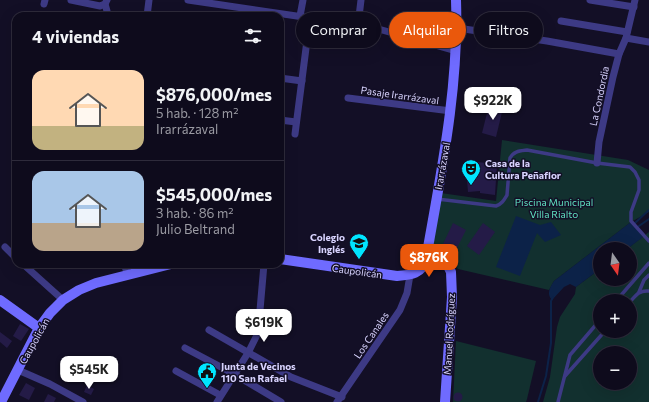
<!DOCTYPE html>
<html lang="es">
<head>
<meta charset="utf-8">
<style>
  :root { --surface:#0e0b1c; --page:#171425; --text:#f1f3f6; --muted:#9b9ba3; --line:#2e2b3b; --accent:#ea580c }
  body { margin:0; font-family:Commissioner,sans-serif; background:var(--page); color:var(--text); height:100vh; display:flex; flex-direction:column; font-size:15px; white-space:nowrap }
  * { box-sizing:border-box; margin:0 }
  p { font-size:13px; color:var(--muted) }
  .icon { flex:none; width:22px; height:22px; fill:none; stroke:currentColor; stroke-width:2; stroke-linecap:round; stroke-linejoin:round }
  .map { position:relative; flex:1; overflow:hidden }
  .sheet { position:absolute; left:12px; top:12px; width:272px; height:256px; display:flex; flex-direction:column; background:var(--surface); border-radius:12px; box-shadow:0 4px 16px #0002,0 0 0 1px var(--line) }
  .sheet>* { flex:none }
  .banner { position:absolute; left:296px; top:12px; width:293px; height:36px; display:flex; gap:8px }
  .needle { width:26px; rotate:166deg }
  .tools { position:absolute; left:593px; top:242px; display:grid; gap:8px }
  .tools a { display:grid; place-items:center; width:44px; height:44px; border-radius:50%; background:var(--surface); box-shadow:0 4px 16px #0002,0 0 0 1px var(--line); font-size:20px }
  .price { position:absolute; translate:-50% -34px; padding:0 9px; border-radius:8px; background:#fff; color:#222; font-size:13px; line-height:26px; filter:drop-shadow(0 1px 2px #0008) }
  .price::after { content:''; position:absolute; left:50%; top:24px; width:12px; height:9px; margin-left:-6px; background:inherit; clip-path:polygon(0 0,100% 0,50% 100%) }
  .price.on { background:var(--accent); color:#fff }
  ul { padding:0; list-style:none }
  li { display:flex; align-items:center; gap:12px; height:100px; padding:0 20px }
  li+li { border-top:1px solid var(--line) }
  li span { display:grid; place-items:center; flex:none; width:112px; height:80px; border-radius:12px; color:#555 }
  li>.icon { margin-inline-start:auto }
  span .icon { width:48px; height:48px; fill:#fffc; stroke-width:1 }
  li b { font-size:17px }
  h2 { display:flex; justify-content:space-between; align-items:center; height:48px; padding:0 20px; font-size:17px }
  .tag { padding:0 14px; border-radius:18px; background:var(--surface); box-shadow:0 4px 16px #0002,0 0 0 1px var(--line); font-size:14px; line-height:36px }
  .tag.on { background:var(--accent); color:#fff }
  .map>svg:first-child { display:block }
</style>
</head>
<body>
<div class="map">
<svg width="649" height="402" viewBox="0 0 649 402">
  <rect width="100%" height="100%" fill="#130f26"/>
  <g fill="#12302f" fill-rule="evenodd">
    <path d="M502 140 628 160 649 170V212L631 222 554 281 549 290 458 269 433 243 441 193 496 201Z"/>
    <path d="M649 232V402H543L550 377 557 327 560 317 575 294 576 287 600 269V279H630V249H627ZM600 301H630V331H600ZM600 353H630V383H600Z"/>
    <path d="M456 341 536 361 527 399 526 402H453Z"/>
  </g>
  <g fill="#0c2248">
    <path d="M516 216 540 225 551 222 561 235 545 242 537 233 520 276 496 267Z"/>
    <path d="M631 222 643 237 627 249H600V269L576 287 570 284 564 287 552 300C546 294 550 287 554 281Z"/>
  </g>
  <g fill="none" stroke-linecap="round" stroke-linejoin="round">
    <g stroke="#0c2248" stroke-width="2">
      <path d="M634 224 649 210"/>
      <path d="M636 228 649 219"/>
      <path d="M538 402 546 376 551 343V301L553 297"/>
    </g>
  </g>
  <g fill="#241b47">
    <path d="M489 105 503 108 496 137 482 133Z"/>
    <path d="M477 162 497 164 495 195 480 193V191L468 192 467 180H469V178L478 177Z"/>
    <path d="M453 223 466 230 456 250 443 244Z"/>
    <path d="M483 223 495 232 479 255 467 246Z"/>
    <path d="M20 324 29 329 21 341 13 336Z"/>
    <path d="M0 332 12 341 7 348 0 342Z"/>
    <path d="M26 383 35 388 29 400 19 395Z"/>
    <path d="M87 385 94 389 91 395 84 392Z"/>
    <circle cx="458" cy="397" r="4.5"/>
    <path d="M48 394 56 398 54 402H44Z"/>
  </g>
  <g fill="none" stroke-linecap="round" stroke-linejoin="round">
    <g stroke="#3d3a85" stroke-width="3.5">
      <path d="M437 199 496 206C502 204 504 200 507 195L510 158C514 151 519 151 527 150L597 163 630 167 635 172 639 180V190L631 212V221L649 241"/>
      <path d="M639 292 644 280 649 275"/>
      <path d="M616 301 649 263"/>
      <path d="M630 302C636 295 639 290 649 291"/>
      <path d="M565 376 605 331"/>
      <path d="M558 402 570 355 600 320"/>
    </g>
    <g stroke="#3d3a85" stroke-width="7">
      <path d="M71 0 100 6 105 4 107 0"/>
      <path d="M188 0 358 25 375 28 456 51"/>
      <path d="M590 0 634 7"/>
      <path d="M44 4 45 0"/>
      <path d="M105 4 107 11V16"/>
      <path d="M147 16 149 0"/>
      <path d="M300 16 303 0"/>
      <path d="M561 21 627 32"/>
      <path d="M358 25 361 0"/>
      <path d="M457 28 547 41 619 54"/>
      <path d="M626 38 649 42"/>
      <path d="M280 78 302 81"/>
      <path d="M348 98 451 111"/>
      <path d="M280 120 296 122"/>
      <path d="M295 134 310 17"/>
      <path d="M597 163 599 142 613 77 619 54 626 38 635 0"/>
      <path d="M5 247 16 258"/>
      <path d="M23 264 63 300"/>
      <path d="M124 264 128 275"/>
      <path d="M209 330 291 377 342 397"/>
      <path d="M185 348 234 374 281 402"/>
      <path d="M18 370 50 384 83 402"/>
      <path d="M176 371 220 395"/>
      <path d="M217 402 248 353 258 333 264 264"/>
      <path d="M337 402 400 310 407 293 410 275"/>
    </g>
    <g stroke="#6f6bff" stroke-width="10">
      <path d="M280 259 397 276C411 275 422 274 426 259 441 173 459 87 456 0"/>
      <path d="M426 259 440 262 448 266 451 272 452 297 445 402"/>
      <path d="M0 300 39 328"/>
      <path d="M1 402 39 328 50 313 63 300 79 290 96 283 171 264"/>
    </g>
  </g>
  <defs>
    <symbol id="theatre-pin" viewBox="-11 -11 22 30"><path d="M0 17L-7.5 6A9.5 9.5 0 1 1 7.5 6Z" fill="#00e5ff" stroke="#130f26"/><path d="M-5-5.5Q0-4 5-5.5V0Q5 5 0 6Q-5 5-5 0ZM-3.3-2.5H-1v1.5H-3.3ZM1-2.5H3.3v1.5H1ZM-2.8 1Q0 5.5 2.8 1Z" fill="#111"/></symbol>
    <symbol id="school-pin" viewBox="-11 -11 22 30"><path d="M0 17L-7.5 6A9.5 9.5 0 1 1 7.5 6Z" fill="#00e5ff" stroke="#130f26"/><path d="M0-5L7-2L0 1L-7-2ZM-4 1L0 2.5L4 1V4Q0 6-4 4Z" fill="#111"/></symbol>
    <symbol id="civic-pin" viewBox="-11 -11 22 30"><path d="M0 17L-7.5 6A9.5 9.5 0 1 1 7.5 6Z" fill="#00e5ff" stroke="#130f26"/><path d="M-.6-6.5H3V-4.5H.6V-3L4-1V1h2V6H-6V1h2V-1L-.6-3ZM-1.2 2.5V6h2.4V2.5Z" fill="#111"/></symbol>
  </defs>
  <g fill-rule="evenodd">
    <use href="#theatre-pin" x="460" y="158" width="22" height="30"/>
    <use href="#school-pin" x="348" y="232" width="22" height="30"/>
    <use href="#civic-pin" x="196" y="361" width="22" height="30"/>
  </g>
  <g text-anchor="middle" dominant-baseline="central" stroke-width="3" stroke-linejoin="round" paint-order="stroke">
    <g font-size="10" fill="#d9d4ff" stroke="#130f26">
      <text transform="translate(400 95) rotate(8)">Pasaje Irarrázaval</text>
      <text transform="translate(599 96) rotate(-78)">La Condordia</text>
      <text transform="translate(442 166) rotate(-80)">Irarrázaval</text>
      <text transform="translate(357 271) rotate(8)">Caupolicán</text>
      <text transform="translate(449 334) rotate(-87)">Manuel Rodríguez</text>
      <text transform="translate(371 335) rotate(-56)">Los Canales</text>
      <text transform="translate(34 341) rotate(-61)">Caupolicán</text>
    </g>
    <g font-size="10" font-weight="bold" fill="#d9d4ff" stroke="#130f26" text-anchor="start">
      <text x="485" y="163">Casa de la<tspan x="485" dy="12">Cultura Peñaflor</tspan></text>
      <text x="345" y="237" text-anchor="end">Colegio<tspan x="345" dy="12">Inglés</tspan></text>
      <text x="221" y="366">Junta de Vecinos<tspan x="221" dy="12">110 San Rafael</tspan></text>
    </g>
    <g font-size="10" fill="#5fe0c0" stroke="#130f26">
      <text x="554" y="202">Piscina Municipal<tspan x="554" dy="12">Villa Rialto</tspan></text>
    </g>
  </g>
</svg>
<div class="tools">
<a><svg class="needle" viewBox="-14 -14 28 28"><path d="M0-13l5 13h-10z" fill="#e53935"/><path d="M0 13l5-13h-10z" fill="#9b9ba3"/></svg></a>
<a>+</a>
<a>−</a>
</div>
<b class="price" style="left:493px;top:121px">$922K</b>
<b class="price on" style="left:429px;top:278px">$876K</b>
<b class="price" style="left:264px;top:343px">$619K</b>
<b class="price" style="left:89px;top:390px">$545K</b>
<div class="banner">
<a class="tag">Comprar</a>
<a class="tag on">Alquilar</a>
<a class="tag">Filtros</a>
</div>
<section class="sheet">
<h2>4 viviendas<svg class="icon" aria-label="filters" viewBox="0 0 24 24"><path d="M4 7h16M4 17h16"/><circle cx="9" cy="7" r="2"/><circle cx="15" cy="17" r="2"/></svg></h2>
<ul>
<li><span style="background:linear-gradient(#ffd9b3 70%,#c2b280 0)"><svg class="icon" aria-label="home" viewBox="0 0 24 24"><path d="M3 11l9-7 9 7M6 9v11h12V9"/></svg></span><div><b>$876,000/mes</b><p>5 hab. · 128 m²</p><p>Irarrázaval</p></div></li>
<li><span style="background:linear-gradient(#a9c7e8 65%,#b9a48a 0)"><svg class="icon" aria-label="home" viewBox="0 0 24 24"><path d="M3 11l9-7 9 7M6 9v11h12V9"/></svg></span><div><b>$545,000/mes</b><p>3 hab. · 86 m²</p><p>Julio Beltrand</p></div></li>
</ul>
</section>
</div>
</body>
</html>
